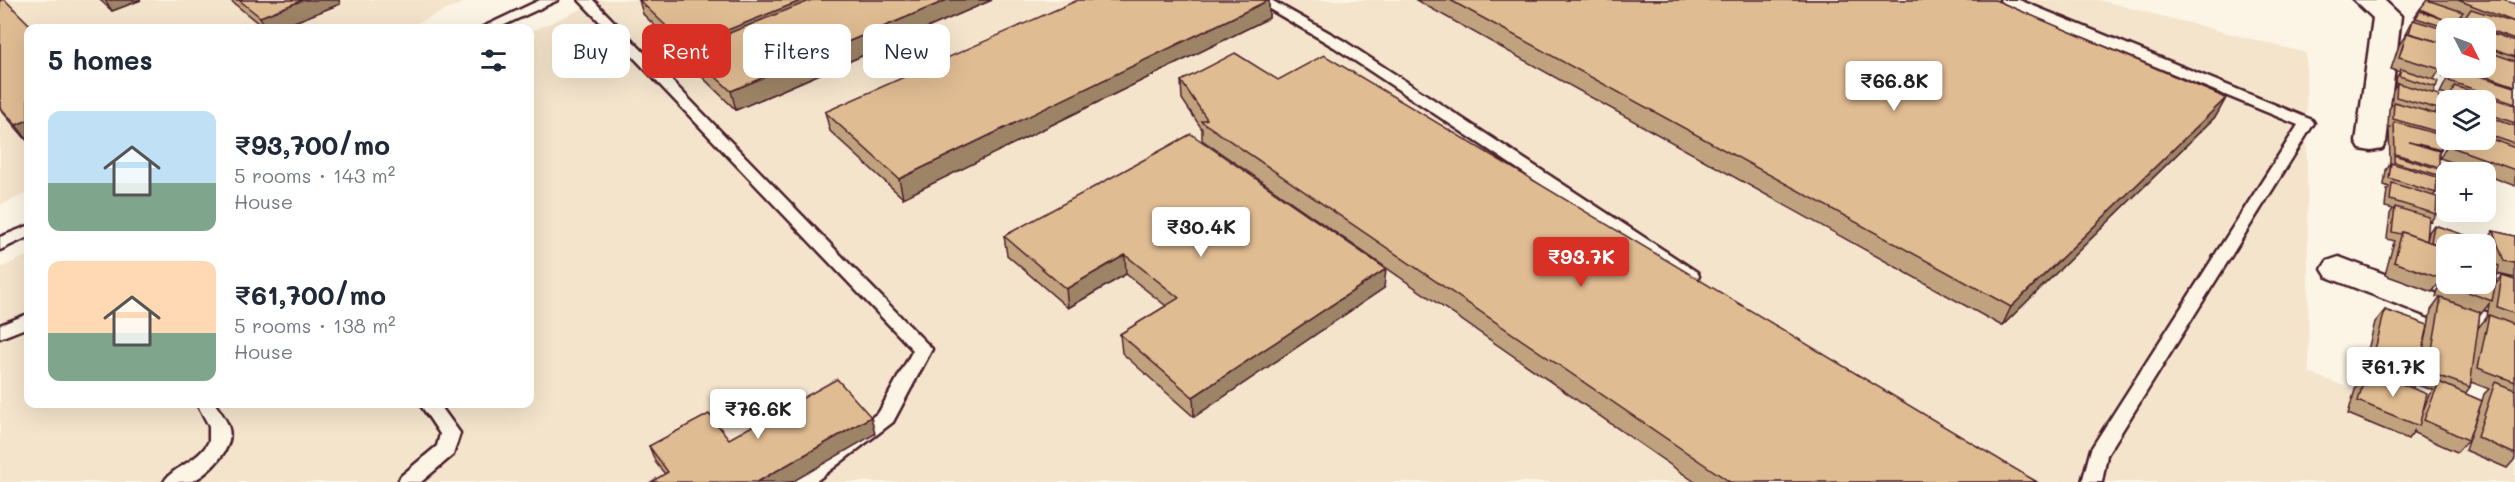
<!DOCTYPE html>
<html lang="en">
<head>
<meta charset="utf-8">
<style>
  :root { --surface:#fff; --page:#f6f6f7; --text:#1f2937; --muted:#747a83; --accent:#d93025 }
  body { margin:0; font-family:Mali,sans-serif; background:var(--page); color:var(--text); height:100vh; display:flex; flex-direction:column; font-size:22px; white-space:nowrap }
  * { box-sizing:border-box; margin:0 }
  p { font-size:20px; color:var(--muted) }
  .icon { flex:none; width:33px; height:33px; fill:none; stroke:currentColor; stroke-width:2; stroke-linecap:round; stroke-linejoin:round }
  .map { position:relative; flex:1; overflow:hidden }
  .panel { position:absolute; left:24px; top:24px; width:510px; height:384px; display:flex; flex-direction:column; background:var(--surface); border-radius:12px; box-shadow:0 6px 24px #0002 }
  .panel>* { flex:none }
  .hud { position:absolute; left:552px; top:24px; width:570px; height:54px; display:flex; gap:12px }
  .needle { width:39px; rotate:132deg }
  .tools { position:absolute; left:2436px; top:18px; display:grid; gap:12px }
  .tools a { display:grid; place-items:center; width:60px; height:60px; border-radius:12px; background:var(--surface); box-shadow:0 6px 24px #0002; font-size:30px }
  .price { position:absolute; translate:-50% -51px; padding:0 14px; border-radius:6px; background:#fff; color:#222; font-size:20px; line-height:39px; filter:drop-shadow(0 2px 3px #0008) }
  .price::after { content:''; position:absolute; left:50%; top:36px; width:18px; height:14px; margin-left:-9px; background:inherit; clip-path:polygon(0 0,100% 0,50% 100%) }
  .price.on { background:var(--accent); color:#fff }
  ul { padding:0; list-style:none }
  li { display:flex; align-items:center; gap:18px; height:150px; padding:0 24px }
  li span { display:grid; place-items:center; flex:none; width:168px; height:120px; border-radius:12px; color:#555 }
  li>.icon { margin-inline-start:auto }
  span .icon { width:72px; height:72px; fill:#fffc; stroke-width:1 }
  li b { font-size:26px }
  h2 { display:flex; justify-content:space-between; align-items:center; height:72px; padding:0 24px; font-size:26px }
  .chip { padding:0 21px; border-radius:12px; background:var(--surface); box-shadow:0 6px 24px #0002; font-size:21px; line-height:54px }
  .chip.on { background:var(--accent); color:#fff }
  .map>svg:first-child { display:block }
</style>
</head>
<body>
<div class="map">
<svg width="2515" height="482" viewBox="0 0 2515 482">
  <rect width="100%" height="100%" fill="#fcf5e5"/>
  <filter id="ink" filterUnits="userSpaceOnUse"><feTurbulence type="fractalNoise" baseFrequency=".0167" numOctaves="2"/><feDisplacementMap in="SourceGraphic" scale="12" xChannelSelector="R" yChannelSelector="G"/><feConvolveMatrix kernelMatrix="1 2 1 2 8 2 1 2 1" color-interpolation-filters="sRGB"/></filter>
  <g filter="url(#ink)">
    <g fill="#f4e4cc">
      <path d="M0 0H470L405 28H28V193L0 205Z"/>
      <path d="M601 0H2099L2306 53 2309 373 2515 448V482H0V268L28 255V404H530V32Z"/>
    </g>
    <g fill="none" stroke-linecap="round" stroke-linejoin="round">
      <defs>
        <g id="lane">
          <path d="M540 0H558L498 28H481Z"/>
          <path d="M579 0H593L932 349 893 422 815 482H791L794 476 879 412 913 350Z"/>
          <path d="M1254 0H1271L1344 41 1697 272 1699 276 1697 280H1685L1334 47Z"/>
          <path d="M2000 0H2019L2312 120 2314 123 2107 455 2102 482H2082L2091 449 2298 125 2002 3Z"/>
          <path d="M28 226V237L0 250V237Z"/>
          <path d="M28 314V327L0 338V325Z"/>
          <path d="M197 404H215C220 411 227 420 229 429 234 449 209 473 193 481 185 482 173 482 164 482 172 467 199 462 209 441V426Z"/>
          <path d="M420 404H439L460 433 453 455 421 482H398L401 476 437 446 440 434Z"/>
        </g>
        <g id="street">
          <path d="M2354 0H2384L2401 16 2386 142 2382 149 2371 151 2360 149 2356 142 2373 18Z"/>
          <path d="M2339 257 2515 323V350L2327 277 2322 269 2327 261Z"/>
        </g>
      </defs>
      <use href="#lane" stroke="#4a1f2b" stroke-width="5"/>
      <use href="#street" stroke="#4a1f2b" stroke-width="5"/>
      <use href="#lane" fill="#fcf5e5" fill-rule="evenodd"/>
      <use href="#street" fill="#fcf5e5" fill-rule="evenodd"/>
    </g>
    <g fill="#c1a27e" stroke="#4a1f2b" stroke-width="1.5" fill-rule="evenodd">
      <path d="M0 0 28 28V142L0 109Z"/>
      <path d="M100 0H141L112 11Z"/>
      <path d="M230 0H339L340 4 279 28H264Z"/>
      <path d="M639 0H992L736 110 693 68 691 61 643 14Z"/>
      <path d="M1269 0V18L903 198 830 131 825 112Z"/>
      <path d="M1416 0H1995L2226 98 2216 116 2002 326Z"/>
      <path d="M2429 0H2503L2515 4V186L2486 175V172H2479L2440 158 2450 140H2486V100H2446V116L2441 115 2446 99 2448 96 2440 93 2448 77 2443 76 2448 68H2486V28H2457L2465 18 2461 16 2446 28V45L2440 69 2434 79 2436 87 2433 93 2438 109 2435 113 2442 133 2441 135V150L2439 153 2438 175 2437 177 2436 193 2433 196 2436 214 2431 221 2428 220 2427 241 2429 232 2434 225 2484 242 2493 231 2515 236V278L2497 274 2495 285 2502 276 2515 280V459L2507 468 2465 450 2481 404 2468 440 2457 452 2414 433V431L2408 439 2348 414 2357 383 2361 378 2375 322 2385 310 2416 383 2412 388 2424 408 2429 395 2433 390 2417 385 2431 310 2440 298 2436 297 2440 282 2432 292 2385 275 2393 245 2395 241 2387 239 2390 214 2393 209 2385 207 2387 190 2389 187 2384 185 2386 170 2389 166 2390 161 2389 129 2391 127 2388 126 2389 109 2392 104H2391L2393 90 2397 83H2395L2397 76 2400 72 2391 69 2399 45 2407 33 2409 27 2413 20H2414L2417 16H2415L2420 9ZM2446 244 2486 284H2446V259L2445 261 2446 258V259ZM2489 304 2487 317 2478 328 2480 313 2481 314ZM2471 382 2489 389 2484 394 2482 401 2465 394 2470 387Z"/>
      <path d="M1278 80 2037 482H1695L1202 140V129L1182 99 1181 81Z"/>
      <path d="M2446 125V137L2442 135Z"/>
      <path d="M1004 236 1384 288 1194 417 1122 353 1120 334 1166 306 1126 274 1068 308 1007 255Z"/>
      <path d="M875 434 665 474 656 463 649 446 729 439Z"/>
    </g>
    <g fill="#9d8466" stroke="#4a1f2b" stroke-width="1.5">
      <path d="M105 0H141L112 11Z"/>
      <path d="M303 0H339L340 4 279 28H266L260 17Z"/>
      <path d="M803 0H845L689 51 687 46Z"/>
      <path d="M947 0H992L736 110 731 91Z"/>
      <path d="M1269 0V18L903 198 899 179Z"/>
      <path d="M2226 98 2216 116 2002 326 2011 307Z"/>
      <path d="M28 120V141L16 125Z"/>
      <path d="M1125 255 1126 274 1068 308 1066 289Z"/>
      <path d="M1386 269 1384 288 1194 417 1193 397Z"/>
      <path d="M871 417 875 434 792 482H757Z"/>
    </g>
    <g fill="#e0bc92" stroke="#4a1f2b" stroke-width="1.5">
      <path d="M0 0H5L33 28H28V120L16 125 0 107Z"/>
      <path d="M239 0H303L260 17Z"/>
      <path d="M639 0H803L687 46Z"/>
      <path d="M812 0H947L731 91 687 50Z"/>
      <path d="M1078 0H1269L899 179 825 112Z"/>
      <path d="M1450 0H1995L2226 98 2011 307Z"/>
      <path d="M2427 0 2463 12 2455 23H2457L2454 28H2448L2416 18 2420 11 2443 19 2420 9Z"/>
      <path d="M2458 0H2503L2515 4V22Z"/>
      <path d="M2471 9 2515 23V40L2486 30V28H2481L2462 22Z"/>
      <path d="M2413 20 2446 30V47V44L2409 33Z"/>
      <path d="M2464 25 2474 28H2462Z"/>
      <path d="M2486 32 2515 42V57L2486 47Z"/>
      <path d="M2407 33 2446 44 2440 69 2399 57Z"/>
      <path d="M2486 51 2515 61V86L2463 68H2486Z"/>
      <path d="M1235 53 1278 80 1324 55 2037 482H1730L1201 121 1207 119 1181 81Z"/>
      <path d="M2454 68 2515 87V103L2449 81Z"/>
      <path d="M2401 69 2438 81 2436 87 2399 76Z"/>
      <path d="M2397 83 2439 95 2438 109 2396 97Z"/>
      <path d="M2454 86 2515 105V123L2486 113V100H2450Z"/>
      <path d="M2394 102 2443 116 2442 133 2393 119Z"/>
      <path d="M2486 116 2515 126V144L2486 134Z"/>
      <path d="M2394 122 2441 135V150L2409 142 2439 151V167L2395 154Z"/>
      <path d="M1191 134 1386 269 1193 397 1120 334 1179 298 1125 255 1066 289 1004 236Z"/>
      <path d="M2486 137 2515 148V170L2449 146 2452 140H2486Z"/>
      <path d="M2394 155 2439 169 2438 175 2394 162Z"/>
      <path d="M2391 163 2437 177 2436 193 2389 178Z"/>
      <path d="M2392 183 2437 197 2436 214 2390 200Z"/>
      <path d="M2395 207 2429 217 2427 241 2402 232 2401 234 2392 232Z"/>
      <path d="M2434 225 2489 243 2487 261H2486V244H2446V248L2431 242Z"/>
      <path d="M2493 231 2515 236V263L2504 261Z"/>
      <path d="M2402 232 2446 248V254L2442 279 2394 262Z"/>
      <path d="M2486 261 2499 266 2492 301 2446 284V282V284H2486Z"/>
      <path d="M2502 276 2515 280V314L2497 307Z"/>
      <path d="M2441 298 2480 312 2470 387 2428 372Z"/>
      <path d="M2385 310 2428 325 2416 383 2371 365Z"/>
      <path d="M2489 315 2515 325V382L2478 368Z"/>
      <path d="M2367 370 2427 394 2419 426 2358 401Z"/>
      <path d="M837 379 871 417 757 482H651L668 472 649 446 709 414 729 439Z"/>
      <path d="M2439 382 2482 401 2468 440 2424 420Z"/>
      <path d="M2495 382 2515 390V454L2477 437Z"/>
    </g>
  </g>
</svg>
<div class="tools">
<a><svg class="needle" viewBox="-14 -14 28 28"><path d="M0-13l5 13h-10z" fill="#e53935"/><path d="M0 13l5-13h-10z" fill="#747a83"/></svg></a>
<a><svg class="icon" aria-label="layers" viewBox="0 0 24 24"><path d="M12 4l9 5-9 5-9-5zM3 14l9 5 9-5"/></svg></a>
<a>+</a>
<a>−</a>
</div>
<b class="price" style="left:1894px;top:112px">₹66.8K</b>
<b class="price" style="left:1201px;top:258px">₹30.4K</b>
<b class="price on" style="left:1581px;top:288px">₹93.7K</b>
<b class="price" style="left:2393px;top:398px">₹61.7K</b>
<b class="price" style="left:758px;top:440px">₹76.6K</b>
<div class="hud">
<a class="chip">Buy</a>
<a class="chip on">Rent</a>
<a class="chip">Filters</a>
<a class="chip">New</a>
</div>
<section class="panel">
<h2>5 homes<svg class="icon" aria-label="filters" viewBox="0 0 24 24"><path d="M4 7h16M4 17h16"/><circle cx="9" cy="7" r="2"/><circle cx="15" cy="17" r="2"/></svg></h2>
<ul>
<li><span style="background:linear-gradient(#bfe0f5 60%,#7fa58c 0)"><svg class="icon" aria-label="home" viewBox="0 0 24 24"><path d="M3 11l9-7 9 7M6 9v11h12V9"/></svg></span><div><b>₹93,700/mo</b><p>5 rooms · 143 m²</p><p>House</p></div></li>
<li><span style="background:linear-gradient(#ffd9b3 60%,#7fa58c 0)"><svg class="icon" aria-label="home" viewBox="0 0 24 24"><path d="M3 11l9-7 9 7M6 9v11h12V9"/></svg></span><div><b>₹61,700/mo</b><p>5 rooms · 138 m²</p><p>House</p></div></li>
</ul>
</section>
</div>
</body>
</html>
